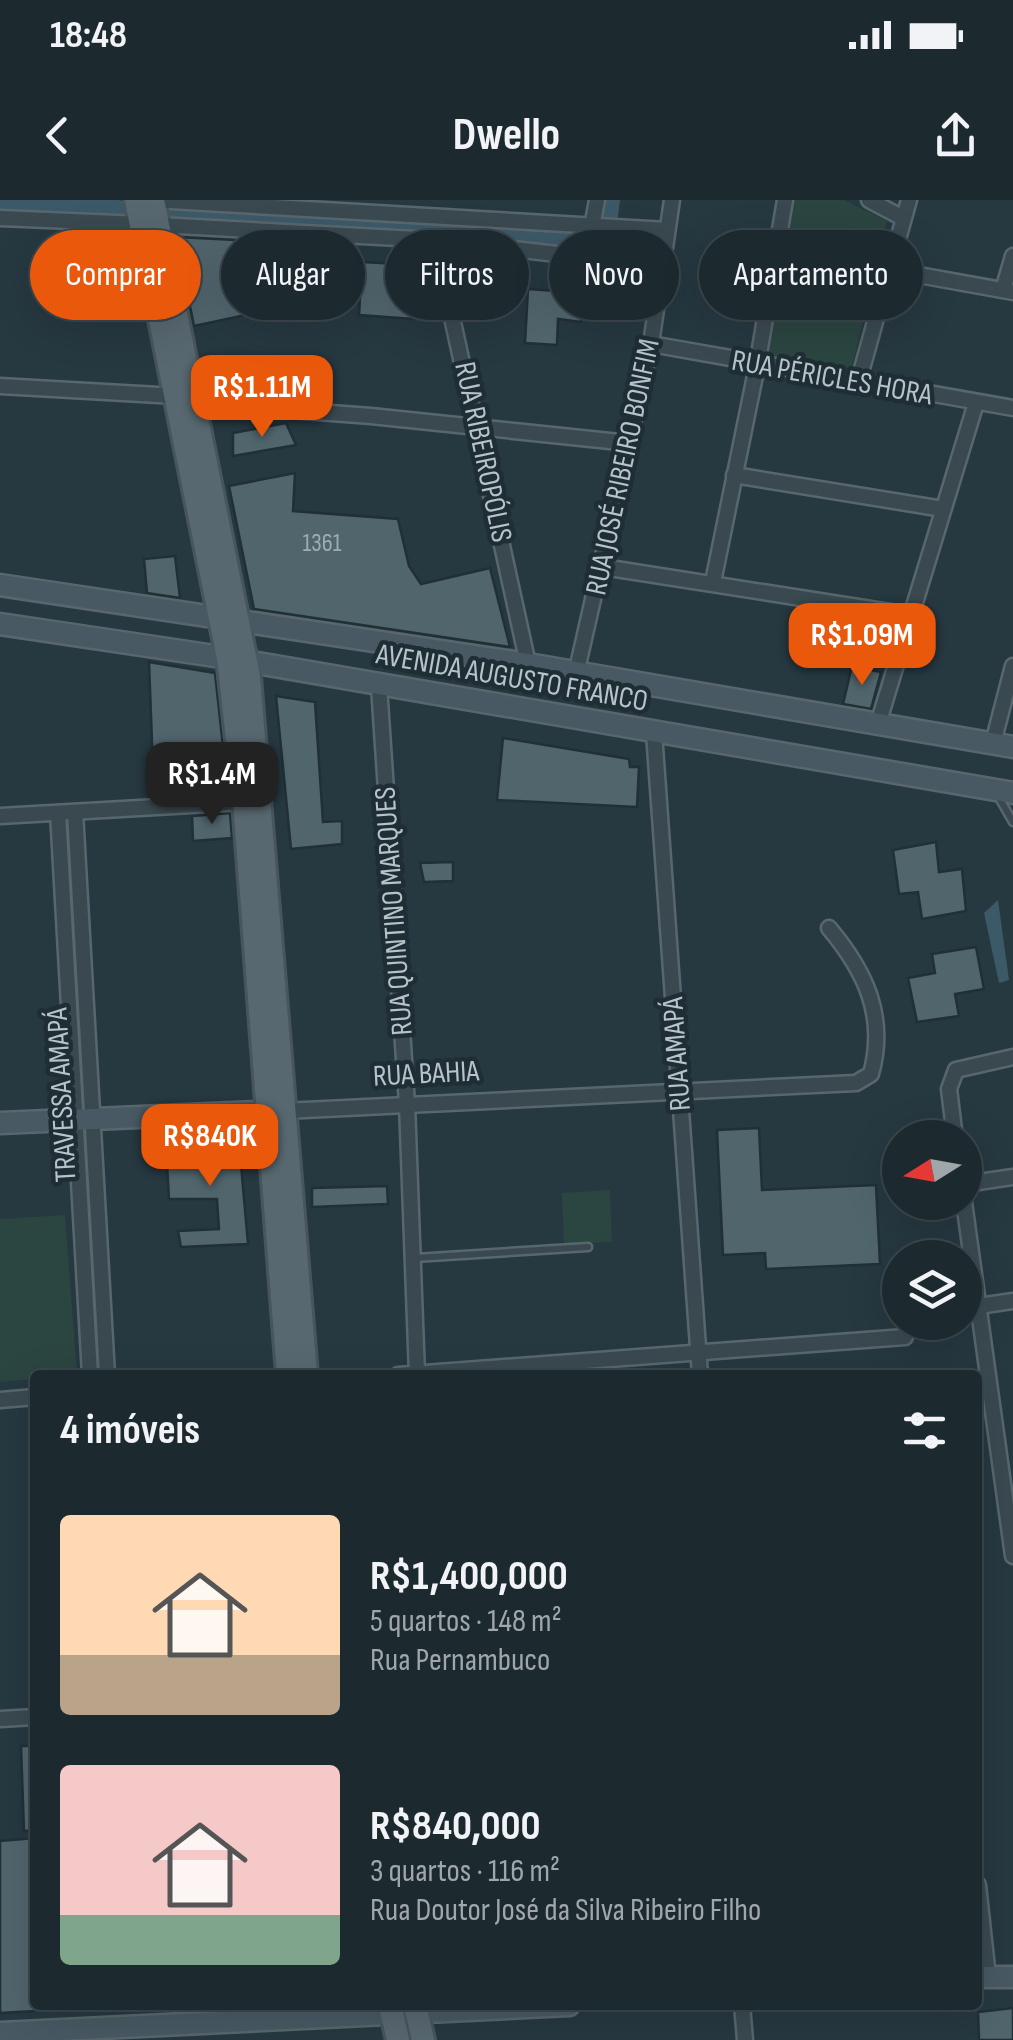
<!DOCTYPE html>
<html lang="pt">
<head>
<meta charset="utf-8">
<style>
  :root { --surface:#1c2a30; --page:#253238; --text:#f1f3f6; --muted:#a0a7ab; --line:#3a464c; --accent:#ea580c }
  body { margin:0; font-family:"Sofia Sans Condensed",sans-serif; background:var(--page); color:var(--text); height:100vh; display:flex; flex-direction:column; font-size:38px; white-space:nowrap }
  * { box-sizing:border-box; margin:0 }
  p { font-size:32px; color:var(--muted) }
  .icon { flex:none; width:55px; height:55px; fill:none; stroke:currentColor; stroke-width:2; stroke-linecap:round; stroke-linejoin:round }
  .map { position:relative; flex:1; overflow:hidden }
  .panel { position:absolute; left:30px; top:1170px; width:952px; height:640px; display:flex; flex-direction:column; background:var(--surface); border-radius:10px; box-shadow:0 10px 40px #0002,0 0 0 2px var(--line) }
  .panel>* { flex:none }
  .hud { position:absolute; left:30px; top:30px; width:955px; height:90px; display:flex; gap:20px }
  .needle { width:65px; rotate:259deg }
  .buttons { position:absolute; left:882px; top:920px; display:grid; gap:20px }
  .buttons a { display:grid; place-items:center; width:100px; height:100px; border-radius:50%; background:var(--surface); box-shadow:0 10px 40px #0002,0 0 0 2px var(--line); font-size:50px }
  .price { position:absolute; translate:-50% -85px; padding:0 22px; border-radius:20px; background:var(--accent); color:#fff; font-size:32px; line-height:65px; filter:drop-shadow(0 2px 5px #0008) }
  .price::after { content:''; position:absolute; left:50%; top:60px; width:30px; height:22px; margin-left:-15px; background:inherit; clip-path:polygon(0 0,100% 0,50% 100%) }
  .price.selected { background:#222; color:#fff }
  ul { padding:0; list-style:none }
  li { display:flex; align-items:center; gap:30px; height:250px; padding:0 30px }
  li span { display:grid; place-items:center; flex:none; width:280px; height:200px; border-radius:10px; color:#555 }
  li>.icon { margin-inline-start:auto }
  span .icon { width:120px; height:120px; fill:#fffc; stroke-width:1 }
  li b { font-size:42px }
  h2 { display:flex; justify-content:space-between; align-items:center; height:120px; padding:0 30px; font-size:42px }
  .tag { padding:0 35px; border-radius:45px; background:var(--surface); box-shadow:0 10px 40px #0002,0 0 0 2px var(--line); font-size:35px; line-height:90px }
  .tag.selected { background:var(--accent); color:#fff }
  .status { display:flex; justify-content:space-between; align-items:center; height:70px; padding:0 50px; background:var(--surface); direction:ltr }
  .status svg { height:28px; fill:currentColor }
  header { display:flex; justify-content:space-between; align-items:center; height:130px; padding:0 30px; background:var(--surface); font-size:45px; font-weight:700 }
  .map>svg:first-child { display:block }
</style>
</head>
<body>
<div class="status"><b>18:48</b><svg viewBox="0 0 49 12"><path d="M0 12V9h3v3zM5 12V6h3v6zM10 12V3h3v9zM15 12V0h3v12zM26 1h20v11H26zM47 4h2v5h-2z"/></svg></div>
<header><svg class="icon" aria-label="back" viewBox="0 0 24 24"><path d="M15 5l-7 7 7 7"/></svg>Dwello<svg class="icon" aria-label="share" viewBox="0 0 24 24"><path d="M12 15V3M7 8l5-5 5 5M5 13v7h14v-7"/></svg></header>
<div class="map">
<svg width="1013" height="1840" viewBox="0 0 1013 1840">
  <rect width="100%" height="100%" fill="#263840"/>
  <g fill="#2b4540">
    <path d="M790 0H844L887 21 850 175 762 155Z"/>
    <path d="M610 990 612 1042 564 1044 562 993Z"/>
    <path d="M65 1015 77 1174 35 1175V1179L0 1182V1019Z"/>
  </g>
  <path fill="#3c5968" d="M998 700 1009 780 999 783 984 713Z"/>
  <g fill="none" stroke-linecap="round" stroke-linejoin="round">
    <g stroke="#3c5968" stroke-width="18">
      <path d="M0 3 118 9"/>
      <path d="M168 13 600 42"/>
      <path d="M609 16 611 0"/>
      <path d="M67 632 86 930"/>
    </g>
  </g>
  <g fill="#51656d" stroke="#213037" stroke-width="2.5">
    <path d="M176 37 258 41 263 76 248 79 255 113 194 126Z"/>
    <path d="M362 62 418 65 414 119 359 115Z"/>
    <path d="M528 89 583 93 581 122 558 119 557 145 525 143Z"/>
    <path d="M286 223 296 245 233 256V233Z"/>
    <path d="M295 273 293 311 398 319 409 366 421 384 490 368 510 447 254 409 229 286Z"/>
    <path d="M175 356 180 398 147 393 144 359Z"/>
    <path d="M149 462 215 473 228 592 154 596Z"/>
    <path d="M852 466 881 472 871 509 843 504Z"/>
    <path d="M276 496 315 502 323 622 342 621V644L291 649Z"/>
    <path d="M503 538 629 559 630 567H639L637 607 497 600Z"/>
    <path d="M230 613 232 638 193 641 192 616Z"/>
    <path d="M936 642 939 672 962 669 966 711 922 719 918 692 899 694 893 650Z"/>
    <path d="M453 662V681L424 682 420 663Z"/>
    <path d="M976 747 984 789 955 794 959 816 917 822 908 778 935 773 932 754Z"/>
    <path d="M759 928 762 990 876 985 880 1064 766 1069 765 1053 723 1055 717 930Z"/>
    <path d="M239 942 248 1044 181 1047 178 1031 219 1029 217 999H169L166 946Z"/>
    <path d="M387 986 388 1004 312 1007V988Z"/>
    <path d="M21 1546H35V1630L24 1631Z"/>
    <path d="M35 1638V1811L0 1813V1641Z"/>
    <path d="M1013 1808V1840H979L978 1812Z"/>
  </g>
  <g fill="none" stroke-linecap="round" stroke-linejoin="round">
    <defs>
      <g id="lane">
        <path d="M998 596 1013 622"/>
        <path d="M415 1058 588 1047"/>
      </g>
      <g id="street">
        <path d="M153 0 667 30"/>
        <path d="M869 0 903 18"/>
        <path d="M0 18 140 24"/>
        <path d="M159 25 435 40 661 66"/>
        <path d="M592 27 597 0"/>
        <path d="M435 40 528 464"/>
        <path d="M891 70 1013 92"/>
        <path d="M1003 90 1013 56"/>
        <path d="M651 144 1013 208"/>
        <path d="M858 183 909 0"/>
        <path d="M0 186 176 196"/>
        <path d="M197 203 371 216 629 243"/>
        <path d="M734 275 943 309"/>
        <path d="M603 367 909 415"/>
        <path d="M713 382 757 166 785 0"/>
        <path d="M576 474 651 144 672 0"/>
        <path d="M379 486 407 904 417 1175"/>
        <path d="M878 524 976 203"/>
        <path d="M654 533 700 1175"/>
        <path d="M993 543 1013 466"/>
        <path d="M75 612 107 1175"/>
        <path d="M58 613 90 1175"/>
        <path d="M0 616 244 602"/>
        <path d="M284 911 856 883 871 874C887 816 865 771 829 728"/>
        <path d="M955 938 949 889 956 870 1013 857"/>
        <path d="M965 984 1013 977"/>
        <path d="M964 1002 1013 1356"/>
        <path d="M979 1106 1013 1101"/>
        <path d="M398 1175 905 1137"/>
        <path d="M0 1200 35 1197"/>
        <path d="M0 1519 35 1517"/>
        <path d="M978 1685 988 1777"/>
        <path d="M742 1805 745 1840"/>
      </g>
      <g id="secondary">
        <path d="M0 385 528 464 1013 547"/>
        <path d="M0 424 228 458 1013 593"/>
        <path d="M0 923 282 911"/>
        <path d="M978 1777H1013"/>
        <path d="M0 1833 569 1805"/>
      </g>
      <g id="primary">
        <path d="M136 0 228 458 244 602 288 1175"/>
        <path d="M153 0 249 477 306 1175"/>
        <path d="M390 1805 398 1840"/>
        <path d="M415 1805 423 1840"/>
      </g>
    </defs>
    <use href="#lane" stroke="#58666d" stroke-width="11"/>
    <use href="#street" stroke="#58666d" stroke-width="19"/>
    <use href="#secondary" stroke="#58666d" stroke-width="25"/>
    <use href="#primary" stroke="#47555c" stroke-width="28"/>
    <use href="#lane" stroke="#3a4950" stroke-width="6"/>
    <use href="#street" stroke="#3a4950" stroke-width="14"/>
    <use href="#secondary" stroke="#485963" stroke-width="20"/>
    <use href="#primary" stroke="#586870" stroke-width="22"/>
  </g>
  <g text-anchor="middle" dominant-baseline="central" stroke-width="9" stroke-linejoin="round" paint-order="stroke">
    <g font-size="25" fill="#9eacb3">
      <text x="322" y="343">1361</text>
    </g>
    <g font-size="30" fill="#b7c3ca" stroke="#1f2e35">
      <text transform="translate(832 178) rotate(10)">RUA PÉRICLES HORA</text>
      <text transform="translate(483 252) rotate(78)">RUA RIBEIROPÓLIS</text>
      <text transform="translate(623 267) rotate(-78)">RUA JOSÉ RIBEIRO BONFIM</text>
      <text transform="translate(512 478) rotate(10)">AVENIDA AUGUSTO FRANCO</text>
      <text transform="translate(394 711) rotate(-94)">RUA QUINTINO MARQUES</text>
      <text transform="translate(677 854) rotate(-94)">RUA AMAPÁ</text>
      <text transform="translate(426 874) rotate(-3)">RUA BAHIA</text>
      <text transform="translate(62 895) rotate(-93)">TRAVESSA AMAPÁ</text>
    </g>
  </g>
</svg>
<div class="buttons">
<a><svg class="needle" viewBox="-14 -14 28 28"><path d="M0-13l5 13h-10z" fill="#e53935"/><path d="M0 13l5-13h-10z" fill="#a0a7ab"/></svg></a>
<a><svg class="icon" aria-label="layers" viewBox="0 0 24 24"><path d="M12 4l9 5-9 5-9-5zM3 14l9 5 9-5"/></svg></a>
</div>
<b class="price" style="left:262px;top:240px">R$1.11M</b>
<b class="price" style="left:862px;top:488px">R$1.09M</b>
<b class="price selected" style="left:212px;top:627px">R$1.4M</b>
<b class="price" style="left:210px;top:989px">R$840K</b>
<div class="hud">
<a class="tag selected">Comprar</a>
<a class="tag">Alugar</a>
<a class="tag">Filtros</a>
<a class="tag">Novo</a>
<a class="tag">Apartamento</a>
</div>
<section class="panel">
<h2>4 imóveis<svg class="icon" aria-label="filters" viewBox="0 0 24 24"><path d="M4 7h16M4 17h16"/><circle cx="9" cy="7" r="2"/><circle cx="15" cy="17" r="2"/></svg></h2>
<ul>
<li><span style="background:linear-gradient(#ffd9b3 70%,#b9a48a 0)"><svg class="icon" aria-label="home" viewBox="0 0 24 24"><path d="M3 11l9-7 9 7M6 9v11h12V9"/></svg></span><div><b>R$1,400,000</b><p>5 quartos · 148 m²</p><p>Rua Pernambuco</p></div></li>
<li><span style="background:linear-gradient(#f6c9c9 75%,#7fa58c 0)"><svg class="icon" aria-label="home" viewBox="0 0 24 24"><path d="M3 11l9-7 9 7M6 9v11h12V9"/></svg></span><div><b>R$840,000</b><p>3 quartos · 116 m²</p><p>Rua Doutor José da Silva Ribeiro Filho</p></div></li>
</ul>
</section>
</div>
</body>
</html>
